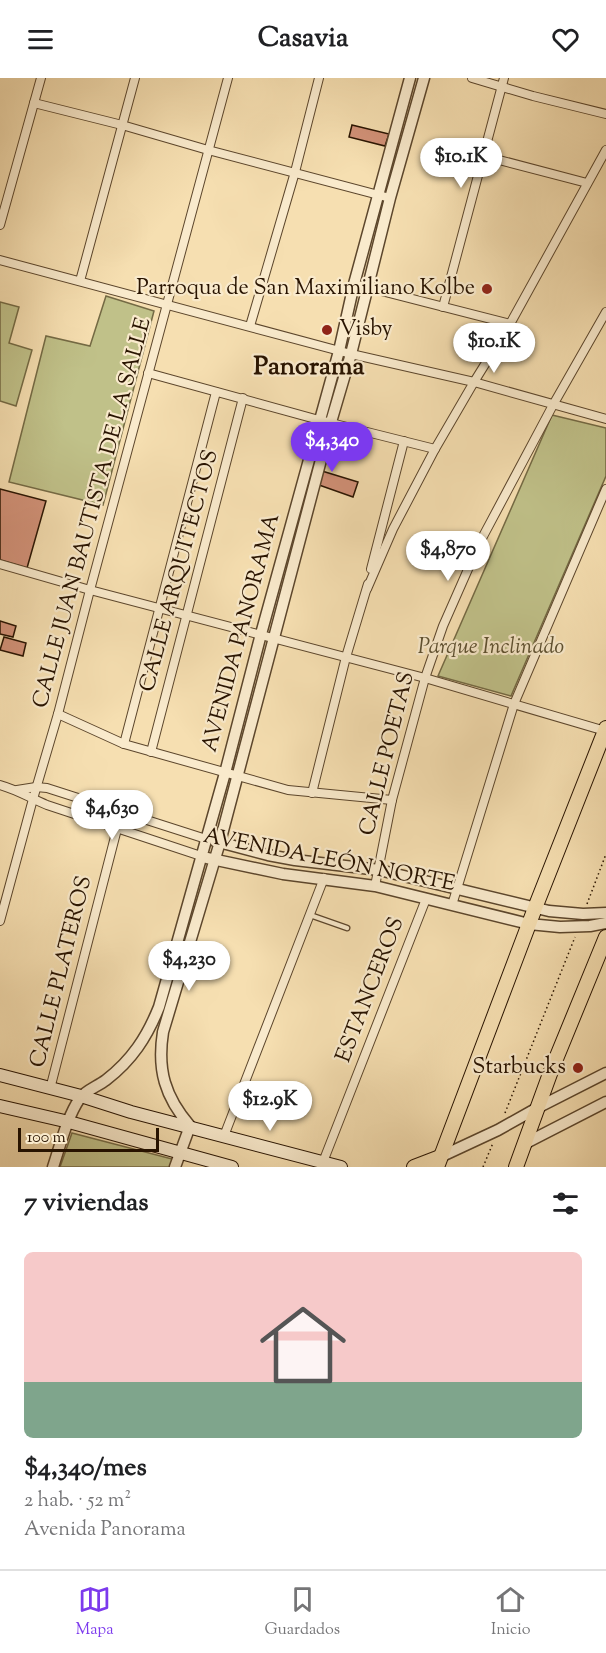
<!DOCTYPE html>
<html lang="es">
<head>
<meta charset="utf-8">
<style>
  :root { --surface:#fff; --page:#f6f6f6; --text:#202124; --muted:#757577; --line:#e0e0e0; --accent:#7c3aed }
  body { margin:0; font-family:"Sorts Mill Goudy",serif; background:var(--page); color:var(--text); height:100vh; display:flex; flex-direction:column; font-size:22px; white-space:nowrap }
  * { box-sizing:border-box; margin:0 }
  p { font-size:20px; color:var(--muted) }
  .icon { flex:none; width:33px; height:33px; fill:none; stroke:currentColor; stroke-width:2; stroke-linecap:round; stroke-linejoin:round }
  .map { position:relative; height:1089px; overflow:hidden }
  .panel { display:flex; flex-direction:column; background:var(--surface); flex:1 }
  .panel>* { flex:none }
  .scale { position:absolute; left:18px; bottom:15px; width:141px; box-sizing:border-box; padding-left:6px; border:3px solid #281300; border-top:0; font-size:16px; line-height:21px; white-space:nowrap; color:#281300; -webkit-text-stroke:4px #f9eacc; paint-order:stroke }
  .price { position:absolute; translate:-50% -51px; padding:0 14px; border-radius:21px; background:#fff; color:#222; font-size:20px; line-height:39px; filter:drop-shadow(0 2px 3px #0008) }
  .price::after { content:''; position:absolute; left:50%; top:36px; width:18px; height:14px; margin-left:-9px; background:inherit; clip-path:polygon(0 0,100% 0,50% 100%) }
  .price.selected { background:var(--accent); color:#fff }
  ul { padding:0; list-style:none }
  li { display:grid; align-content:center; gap:12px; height:318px; padding:0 24px }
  li span { display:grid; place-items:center; height:186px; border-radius:9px; color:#555 }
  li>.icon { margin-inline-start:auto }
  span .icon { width:108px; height:108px; fill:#fffc; stroke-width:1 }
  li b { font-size:26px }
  h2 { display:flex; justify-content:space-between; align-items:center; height:72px; padding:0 24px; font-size:26px }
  header { display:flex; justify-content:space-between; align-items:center; height:78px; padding:0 24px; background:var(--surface); font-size:27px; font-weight:700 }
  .tab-bar { display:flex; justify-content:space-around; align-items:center; height:84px; border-top:2px solid var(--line); background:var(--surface); font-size:16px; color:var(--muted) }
  .tab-bar a { display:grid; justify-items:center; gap:3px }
  .tab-bar .selected { color:var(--accent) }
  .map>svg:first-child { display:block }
</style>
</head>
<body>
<header><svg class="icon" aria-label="menu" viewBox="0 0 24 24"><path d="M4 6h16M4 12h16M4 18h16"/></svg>Casavia<svg class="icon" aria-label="heart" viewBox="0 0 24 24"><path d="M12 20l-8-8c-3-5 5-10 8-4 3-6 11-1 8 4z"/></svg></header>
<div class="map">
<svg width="606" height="1089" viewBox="0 0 606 1089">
  <rect width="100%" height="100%" fill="#f6dfb1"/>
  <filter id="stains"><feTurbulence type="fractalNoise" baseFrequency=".00333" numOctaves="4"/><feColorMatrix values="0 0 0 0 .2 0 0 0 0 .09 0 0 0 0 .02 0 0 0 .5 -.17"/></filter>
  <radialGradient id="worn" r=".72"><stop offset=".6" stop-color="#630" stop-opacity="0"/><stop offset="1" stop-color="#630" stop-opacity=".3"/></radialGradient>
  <g fill="#c0c189" stroke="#746a44" stroke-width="1.5">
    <path d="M106 218 154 233 103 427 9 404 46 258 90 268Z"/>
    <path d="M0 224 19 229 9 265 32 272 16 328 0 323Z"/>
    <path d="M552 337 606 350V398L511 618 438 598Z"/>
    <path d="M72 1055 176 1082 174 1089H60Z"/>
  </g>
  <g fill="#d39279" stroke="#281300" stroke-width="1.5">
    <path d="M352 47 389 56 385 68 349 59Z"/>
    <path d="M322 393 358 404 353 419 319 407Z"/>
    <path d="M0 411 46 423 27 490 0 482Z"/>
    <path d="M0 543 16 548 13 559 0 556Z"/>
    <path d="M4 559 26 565 23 578 0 572Z"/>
  </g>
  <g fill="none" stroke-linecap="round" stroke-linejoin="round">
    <defs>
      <path id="service" d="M310 837 347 850"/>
      <g id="minor">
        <path d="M472 0 533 18 606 36"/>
        <path d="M34 25 122 47 208 72 390 120"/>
        <path d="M484 78 587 105"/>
        <path d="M0 147 41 0"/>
        <path d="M0 182 351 276 474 304 606 341"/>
        <path d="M80 203 135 0"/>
        <path d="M354 206 510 246"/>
        <path d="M443 229 504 0"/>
        <path d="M250 248 295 94 319 0"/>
        <path d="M148 295 319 342 435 371"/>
        <path d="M0 486 90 512 425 600 605 653"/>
        <path d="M371 491 404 363"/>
        <path d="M367 511 393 451 435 371 474 304 510 246 606 72"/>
        <path d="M58 636 124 666 288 712 392 722"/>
        <path d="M124 666 216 314"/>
        <path d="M151 674 243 320"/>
        <path d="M0 707C18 712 30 720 47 727L201 778"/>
        <path d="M17 712 36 709 47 710 206 761"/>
        <path d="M312 715 346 579 368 506"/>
        <path d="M375 808 392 722 425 600 443 548 480 464 553 327 606 234"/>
        <path d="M452 827 514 626 606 411"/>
        <path d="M0 843 33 721 58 636 90 512 228 0"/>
        <path d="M50 1011 117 751"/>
        <path d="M224 1058 324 800"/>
        <path d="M323 1084 426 821"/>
      </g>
      <g id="tertiary">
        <path d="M215 763 268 777 295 782 379 792 549 833 583 836 606 835"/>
        <path d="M207 780 283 796 375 808 529 846 560 849 590 848 606 845"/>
        <path d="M524 1066 606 1024"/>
        <path d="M440 1079 498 1052 539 1029 606 995"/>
        <path d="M53 1089C60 1068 67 1039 80 1020 85 1013 98 1008 106 1002 132 982 147 959 159 929L225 695 261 556 339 273 354 206 410 0"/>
        <path d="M175 1089 190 1048C165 1019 157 992 163 954L220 764 331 344 351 276 390 120 424 0"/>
      </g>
      <g id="secondary">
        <path d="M0 997 81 1018 131 1034 341 1089"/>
        <path d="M0 1028 69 1044 232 1089"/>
      </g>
      <g id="primary">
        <path d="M414 1089 440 1079"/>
        <path d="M437 1089 535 830 606 650"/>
        <path d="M516 1089 551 993 606 859"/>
      </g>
    </defs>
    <use href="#service" stroke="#5c462c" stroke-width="7"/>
    <use href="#minor" stroke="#5c462c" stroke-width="10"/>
    <use href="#tertiary" stroke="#5c462c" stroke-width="13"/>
    <use href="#secondary" stroke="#281300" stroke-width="14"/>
    <use href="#primary" stroke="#281300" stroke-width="16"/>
    <g stroke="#281300" stroke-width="1.5" stroke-dasharray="1.5 3" stroke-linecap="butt">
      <path d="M587 826 606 776"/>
      <path d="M505 1035 575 859"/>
      <path d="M483 1089 493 1065"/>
    </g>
    <use href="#service" stroke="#f9eacc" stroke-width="4.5"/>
    <use href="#minor" stroke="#f9eacc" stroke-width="8"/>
    <use href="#tertiary" stroke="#f9eacc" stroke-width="10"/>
    <use href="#secondary" stroke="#f9eacc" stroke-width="12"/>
    <use href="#primary" stroke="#f6dfb1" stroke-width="14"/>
  </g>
  <g fill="#8f2418" stroke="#f9eacc" stroke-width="2">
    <circle cx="487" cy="211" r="6"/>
    <circle cx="327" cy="252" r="6"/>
    <circle cx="578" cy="990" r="6"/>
  </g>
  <g text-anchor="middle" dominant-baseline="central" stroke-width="4.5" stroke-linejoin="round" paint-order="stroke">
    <g font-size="22" fill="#281300" stroke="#f9eacc" text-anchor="end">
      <text x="475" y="211">Parroqua de San Maximiliano Kolbe</text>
      <text x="339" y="252" text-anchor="start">Visby</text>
      <text x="566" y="990">Starbucks</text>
    </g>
    <g font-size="22" fill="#281300" stroke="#f9eacc">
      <text transform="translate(93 435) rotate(-75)">CALLE JUAN BAUTISTA DE LA SALLE</text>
      <text transform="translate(180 493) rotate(-75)">CALLE ARQUITECTOS</text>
      <text transform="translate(242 555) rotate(-75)">AVENIDA PANORAMA</text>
      <text transform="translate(388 676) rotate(-76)">CALLE POETAS</text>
      <text transform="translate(329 783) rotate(11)">AVENIDA LEÓN NORTE</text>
      <text transform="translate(62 894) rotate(-76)">CALLE PLATEROS</text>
      <text transform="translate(371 912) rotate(-69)">ESTANCEROS</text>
    </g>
    <g font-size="22" font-style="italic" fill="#5d5030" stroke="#f9eacc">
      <text x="491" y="570">Parque Inclinado</text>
    </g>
    <g font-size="26" font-weight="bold" fill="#281300" stroke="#f9eacc">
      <text x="309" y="289">Panorama</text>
    </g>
  </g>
  <rect width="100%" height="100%" filter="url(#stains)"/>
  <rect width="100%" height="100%" fill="url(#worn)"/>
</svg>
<div class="scale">100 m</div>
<b class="price" style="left:461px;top:111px">$10.1K</b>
<b class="price" style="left:494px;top:296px">$10.1K</b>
<b class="price selected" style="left:332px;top:395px">$4,340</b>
<b class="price" style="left:448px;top:504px">$4,870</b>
<b class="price" style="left:112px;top:763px">$4,630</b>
<b class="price" style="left:189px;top:914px">$4,230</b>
<b class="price" style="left:270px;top:1054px">$12.9K</b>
</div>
<section class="panel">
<h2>7 viviendas<svg class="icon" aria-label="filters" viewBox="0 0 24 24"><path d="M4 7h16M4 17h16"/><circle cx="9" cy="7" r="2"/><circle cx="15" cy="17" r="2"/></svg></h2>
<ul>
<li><span style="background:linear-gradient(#f6c9c9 70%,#7fa58c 0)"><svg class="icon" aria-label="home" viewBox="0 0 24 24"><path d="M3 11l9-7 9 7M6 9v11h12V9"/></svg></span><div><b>$4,340/mes</b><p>2 hab. · 52 m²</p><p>Avenida Panorama</p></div></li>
</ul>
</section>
<nav class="tab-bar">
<a class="selected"><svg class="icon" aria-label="map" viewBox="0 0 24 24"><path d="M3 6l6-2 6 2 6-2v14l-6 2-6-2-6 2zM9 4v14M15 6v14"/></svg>Mapa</a>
<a><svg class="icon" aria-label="saved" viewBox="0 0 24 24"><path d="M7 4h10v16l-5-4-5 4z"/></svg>Guardados</a>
<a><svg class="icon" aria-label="home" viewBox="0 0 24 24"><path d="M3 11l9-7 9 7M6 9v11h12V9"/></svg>Inicio</a>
</nav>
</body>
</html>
